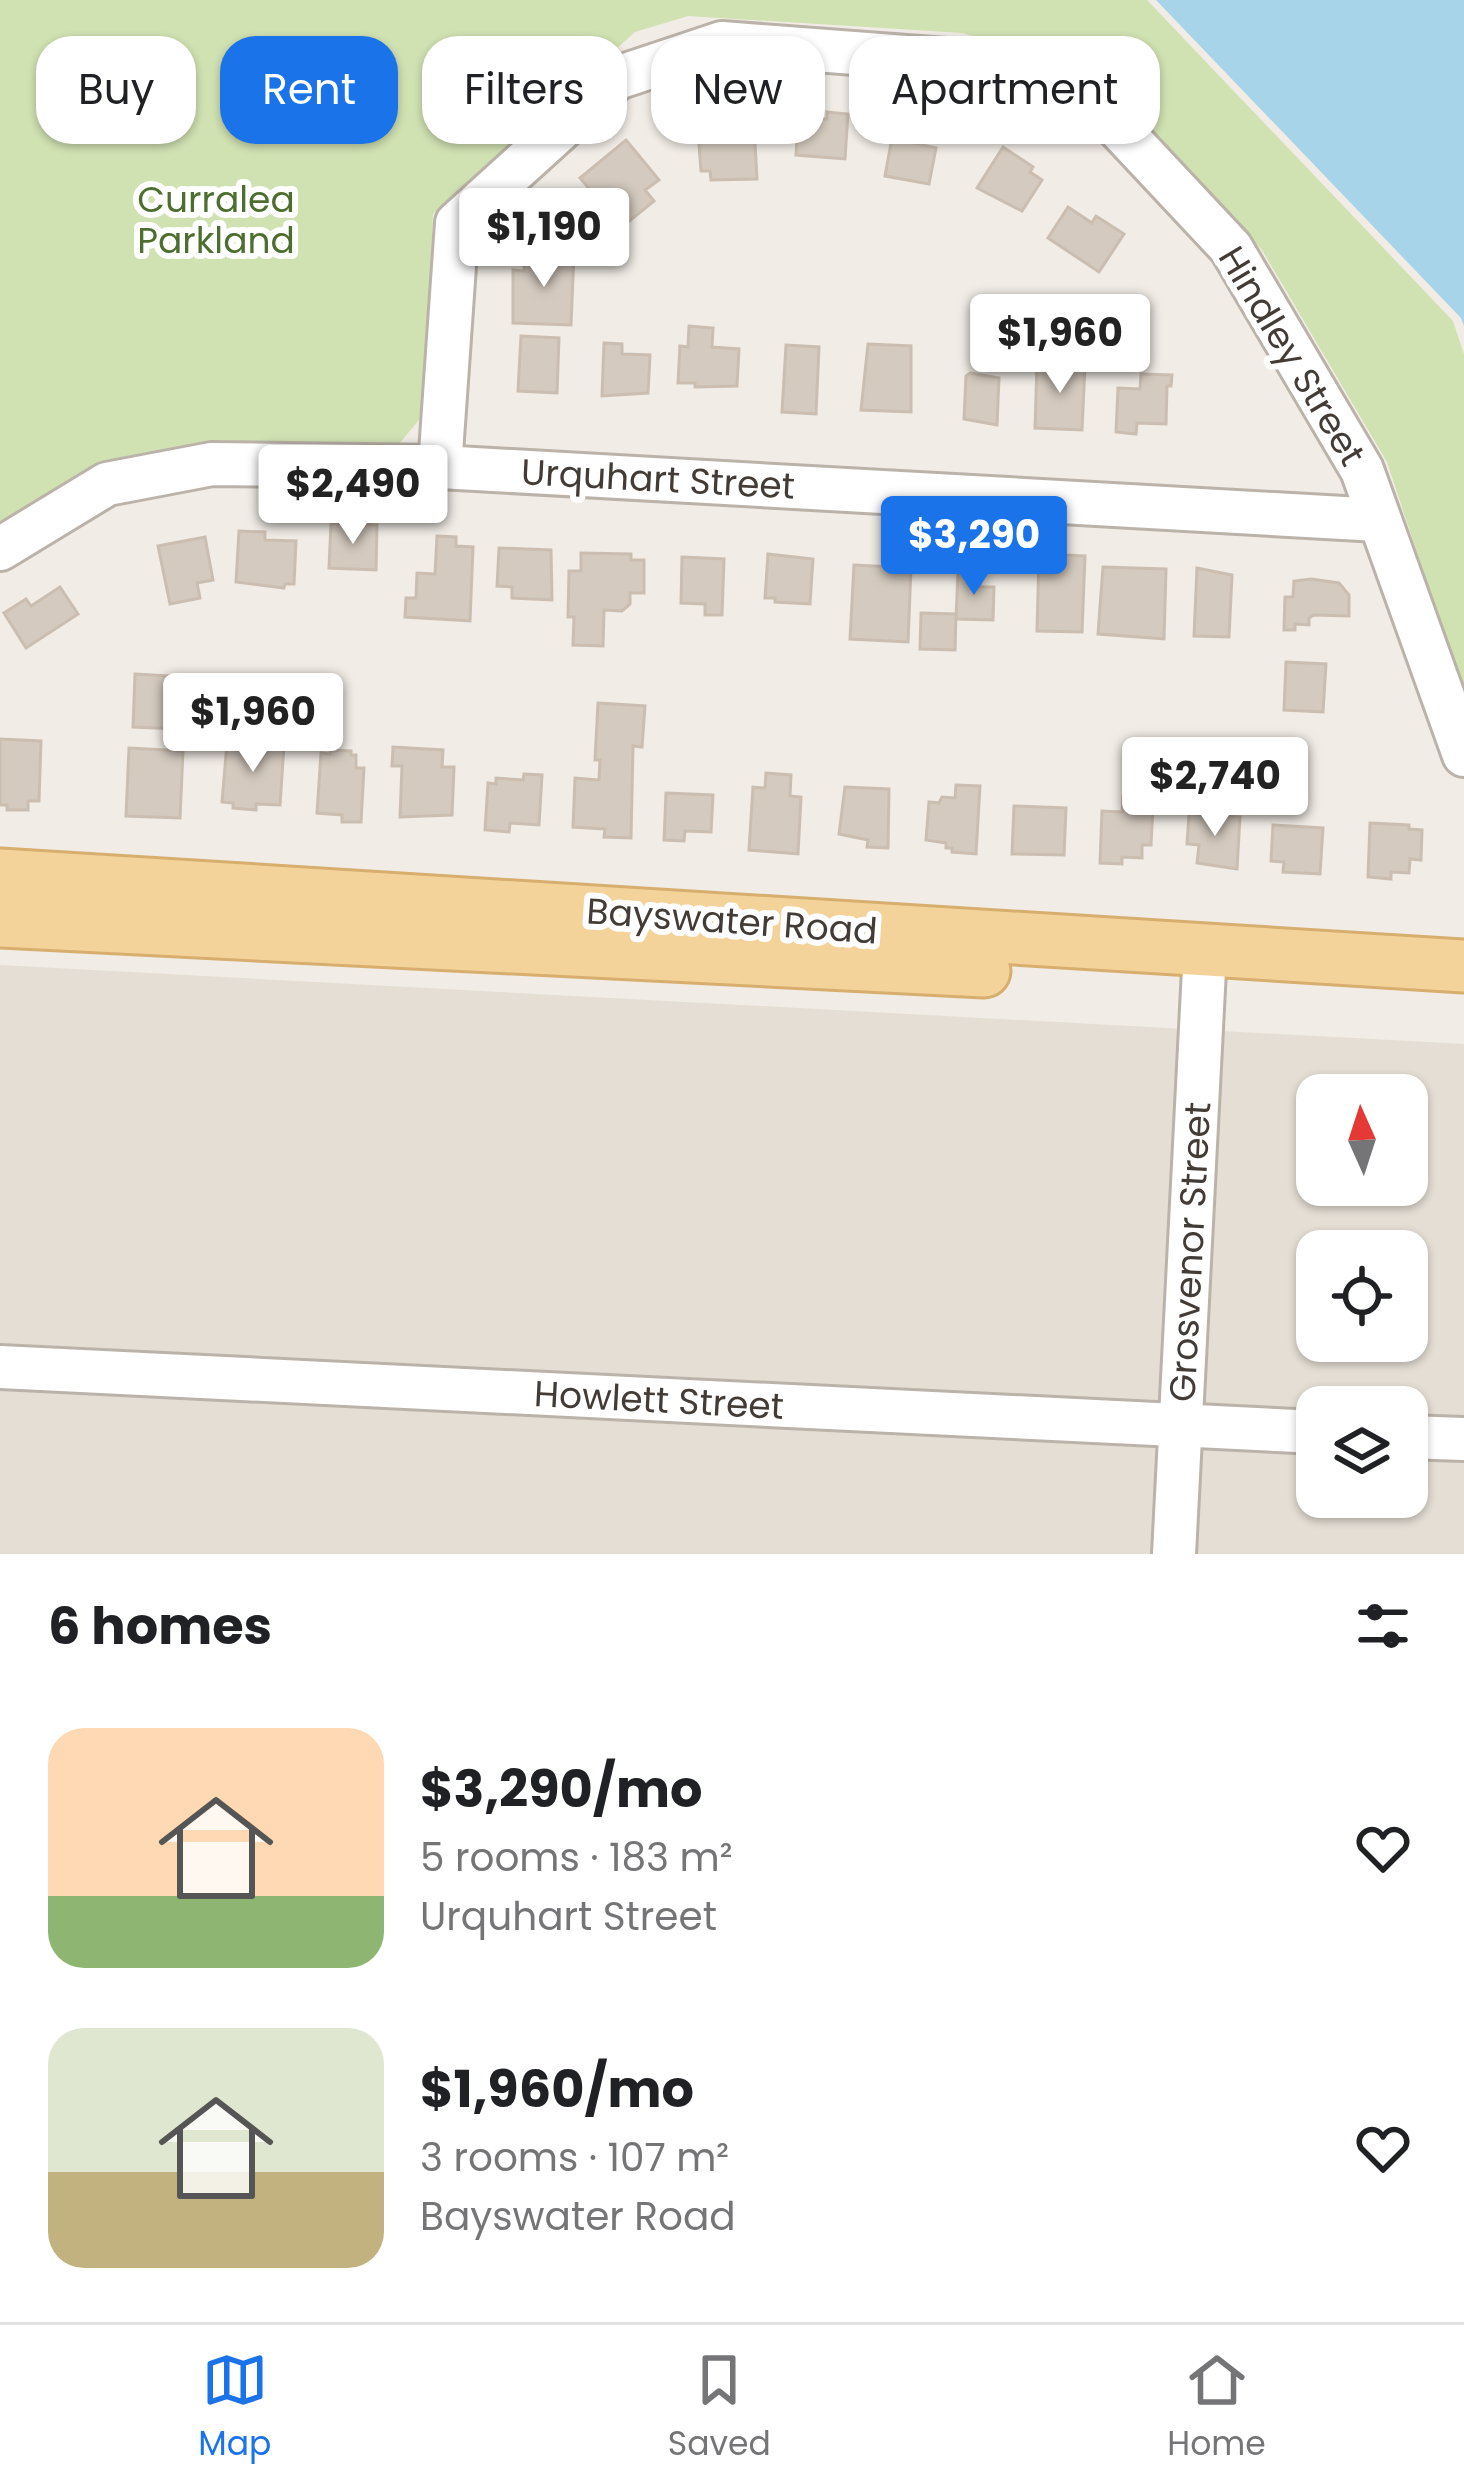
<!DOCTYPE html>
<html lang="en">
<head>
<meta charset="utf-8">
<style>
  :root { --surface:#fff; --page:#f2f2f2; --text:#202124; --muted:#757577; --line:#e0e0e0; --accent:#1a73e8 }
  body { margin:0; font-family:Poppins,sans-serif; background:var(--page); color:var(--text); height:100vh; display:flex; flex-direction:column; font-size:45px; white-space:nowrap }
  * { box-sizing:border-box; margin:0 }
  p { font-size:39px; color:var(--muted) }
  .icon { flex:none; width:66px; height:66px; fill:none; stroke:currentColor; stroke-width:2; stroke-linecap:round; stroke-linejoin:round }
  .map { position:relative; height:1554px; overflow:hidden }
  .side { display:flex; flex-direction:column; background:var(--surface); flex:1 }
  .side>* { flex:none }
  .guide { position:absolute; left:36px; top:36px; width:1392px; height:108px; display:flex; gap:24px }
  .needle { width:78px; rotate:357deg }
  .controls { position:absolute; left:1296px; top:1074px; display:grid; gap:24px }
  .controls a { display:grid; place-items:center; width:132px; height:132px; border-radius:24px; background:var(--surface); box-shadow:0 3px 9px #0004; font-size:60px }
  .price { position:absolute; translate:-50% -102px; padding:0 27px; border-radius:12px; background:#fff; color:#222; font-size:39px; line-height:78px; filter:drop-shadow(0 3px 6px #0008) }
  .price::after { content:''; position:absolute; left:50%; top:72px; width:36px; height:27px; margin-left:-18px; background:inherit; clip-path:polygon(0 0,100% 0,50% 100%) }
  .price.current { background:var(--accent); color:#fff }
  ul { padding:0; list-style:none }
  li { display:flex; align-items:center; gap:36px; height:300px; padding:0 48px }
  li span { display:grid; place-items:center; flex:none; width:336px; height:240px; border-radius:36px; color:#555 }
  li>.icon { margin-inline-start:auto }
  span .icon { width:144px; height:144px; fill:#fffc; stroke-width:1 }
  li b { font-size:51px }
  h2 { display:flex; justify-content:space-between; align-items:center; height:144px; padding:0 48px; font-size:51px }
  .pill { padding:0 42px; border-radius:36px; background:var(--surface); box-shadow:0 3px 9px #0004; font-size:42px; line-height:108px }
  .pill.current { background:var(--accent); color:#fff }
  .dock { display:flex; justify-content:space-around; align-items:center; height:168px; border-top:3px solid var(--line); background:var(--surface); font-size:33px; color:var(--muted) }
  .dock a { display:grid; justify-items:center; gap:6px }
  .dock .current { color:var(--accent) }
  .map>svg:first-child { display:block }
</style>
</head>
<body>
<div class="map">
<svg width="1464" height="1554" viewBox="0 0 1464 1554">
  <rect width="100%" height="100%" fill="#f1ece6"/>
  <path fill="#e4ded4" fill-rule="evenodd" d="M0 965 1464 1044V1554H0ZM1317 1095H1407V1185H1317ZM1317 1251H1407V1341H1317ZM1317 1407H1407V1497H1317Z"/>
  <path fill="#d0e1b2" d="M0 0H1147L1453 321 1464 354V694L1387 462 1262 250 1108 95 1027 55 963 33 688 16 635 32 433 214 424 414 398 445 343 450 222 440 102 462 0 525Z"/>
  <path fill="#a7d4e8" d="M1156 0H1464V326L1461 318Z"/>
  <g fill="#d4cabf" stroke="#cbbeb0" stroke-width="3">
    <path d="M827 112 848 114 845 159 796 155 798 118 827 119Z"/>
    <path d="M724 118V128L754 126 757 179 711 180 710 171H701L697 120Z"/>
    <path d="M893 132 909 135 908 142 936 148 929 184 885 176Z"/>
    <path d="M626 140 659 180 645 190 654 201 622 227 580 178Z"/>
    <path d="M1003 147 1033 167 1030 172 1042 180 1022 211 977 188Z"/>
    <path d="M1068 207 1092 223 1096 216 1124 234 1099 272 1048 238Z"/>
    <path d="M525 252 574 254 571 325 513 323V270L524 271Z"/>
    <path d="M689 326 713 328 712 347 739 349 737 386 695 387V383H678L680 346 688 347Z"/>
    <path d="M521 336 559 338 557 393 518 391Z"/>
    <path d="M604 343 622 344V354L650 355 648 393 602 396Z"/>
    <path d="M868 344 911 346V412L861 410Z"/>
    <path d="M786 345 819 347 816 414 782 412Z"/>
    <path d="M1037 363 1085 365 1082 430 1035 428Z"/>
    <path d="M970 373 999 378 997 425 964 419 966 376Z"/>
    <path d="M1141 374 1172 375 1171 386H1167L1166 424 1137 423 1136 434 1116 432 1118 388 1140 389Z"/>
    <path d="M331 523 377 525 376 570 329 568Z"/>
    <path d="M239 531 265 532V540L296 541 294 584H285L284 588 236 582Z"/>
    <path d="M437 536 456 537V546L473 547 470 621 405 617 406 598H416L417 573 435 574Z"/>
    <path d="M205 537 213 580 197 583 200 598 170 604 158 546Z"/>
    <path d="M499 548 551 550 552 600 512 598V587L497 586Z"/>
    <path d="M581 553 631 554V560H644V593H630V604L622 611 604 610 603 646 573 645 574 617H568L569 571H581Z"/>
    <path d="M768 554 813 559 810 604 775 602V598H765Z"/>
    <path d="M1039 554 1085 556 1082 632 1037 631Z"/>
    <path d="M682 557 724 559 722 615H705V604L681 603Z"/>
    <path d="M854 565 911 568 908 642 850 639Z"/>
    <path d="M1103 567 1166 569 1164 639 1098 634Z"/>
    <path d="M1197 568 1232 575 1229 637 1194 636Z"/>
    <path d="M958 572 980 573V587H994L993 620 956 619Z"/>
    <path d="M1311 579 1339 583 1349 595V616L1314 615 1309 618V625L1295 624V630H1284L1285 597H1293L1294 581Z"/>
    <path d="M60 587 78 614 26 648 4 613 26 599 31 606Z"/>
    <path d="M921 613 956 614 955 650 920 649Z"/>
    <path d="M1286 662 1326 664 1323 712 1284 710Z"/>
    <path d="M135 674 203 678 201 730 133 727Z"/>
    <path d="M598 703 645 706 642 747 633 746 631 838 604 837 605 829 573 827 575 778 599 780 600 760H595Z"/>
    <path d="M0 739 41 741 39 801H28V810H7V805H0Z"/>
    <path d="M227 743 284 745 280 805 256 804V810L233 808V803L222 802Z"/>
    <path d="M393 747 443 750 442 767H454L452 815 400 817 402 766H392Z"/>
    <path d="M129 748 183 751 180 818 126 816Z"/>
    <path d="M331 750 351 751V755H356V768H364L361 822H342V815L317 813 321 753 330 754Z"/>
    <path d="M766 773 791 775 790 796 801 797 798 854 749 850 753 787 765 788Z"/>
    <path d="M524 774 542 775 539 825 510 823 509 832 485 830 488 783 496 784V778L523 780Z"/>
    <path d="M956 785 980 786 976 854 952 852V848H946V843L926 840 929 802 939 803 942 797 955 798Z"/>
    <path d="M845 787 889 789 888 848 867 847 868 840 839 834Z"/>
    <path d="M666 793 713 795 711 832 685 831 684 841 664 840Z"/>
    <path d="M1123 796 1146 797V806H1153L1151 845H1142V858L1122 857V864L1100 863 1102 811 1122 812Z"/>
    <path d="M1014 806 1066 808 1064 855 1012 854Z"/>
    <path d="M1189 814 1240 817 1237 869 1197 863 1199 845 1187 844Z"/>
    <path d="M1370 823 1409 825V829L1422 830 1421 860 1410 859 1409 873 1391 872V879L1368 877Z"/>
    <path d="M1273 825 1323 828 1320 874 1283 872 1284 862 1271 861Z"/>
  </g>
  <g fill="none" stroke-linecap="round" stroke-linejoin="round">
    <defs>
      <g id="minor">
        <path d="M440 467 457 223 617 78 722 43 946 60 1035 77 1112 121 1231 248 1362 470 1464 755"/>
        <path d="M0 549 107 484 212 464 440 467 1379 520"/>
        <path d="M0 1367 1317 1432"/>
        <path d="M1407 1437 1464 1439"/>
        <path d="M1174 1554 1205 950"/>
      </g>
      <g id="major">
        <path d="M0 875 1464 966"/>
        <path d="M0 921 984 971"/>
      </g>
    </defs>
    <use href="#minor" stroke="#bbb3a9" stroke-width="48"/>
    <use href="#major" stroke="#d7ae6d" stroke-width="57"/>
    <use href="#minor" stroke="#fff" stroke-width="42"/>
    <use href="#major" stroke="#f4d39b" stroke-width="51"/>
  </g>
  <g text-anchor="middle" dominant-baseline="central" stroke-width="12" stroke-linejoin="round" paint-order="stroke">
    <g font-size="36" fill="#4d6e2f" stroke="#fff">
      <text x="216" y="199">Curralea<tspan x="216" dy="41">Parkland</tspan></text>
    </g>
    <g font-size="36" fill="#433c36" stroke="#fff">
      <text transform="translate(1292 356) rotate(59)">Hindley Street</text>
      <text transform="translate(658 479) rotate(3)">Urquhart Street</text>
      <text transform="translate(732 921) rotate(4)">Bayswater Road</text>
      <text transform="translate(1190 1252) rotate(-87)">Grosvenor Street</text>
      <text transform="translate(659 1400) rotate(3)">Howlett Street</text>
    </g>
  </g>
</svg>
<div class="controls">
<a><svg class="needle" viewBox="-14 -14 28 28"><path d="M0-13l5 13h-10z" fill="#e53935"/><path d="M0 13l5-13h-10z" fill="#757577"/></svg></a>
<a><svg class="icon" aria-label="locate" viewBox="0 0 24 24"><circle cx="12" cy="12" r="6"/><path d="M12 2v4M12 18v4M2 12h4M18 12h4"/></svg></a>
<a><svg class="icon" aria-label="layers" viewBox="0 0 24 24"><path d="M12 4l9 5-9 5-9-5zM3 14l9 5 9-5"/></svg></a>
</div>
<b class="price" style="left:544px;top:290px">$1,190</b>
<b class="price" style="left:1060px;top:396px">$1,960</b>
<b class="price" style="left:353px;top:547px">$2,490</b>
<b class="price current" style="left:974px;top:598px">$3,290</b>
<b class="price" style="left:253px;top:775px">$1,960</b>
<b class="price" style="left:1215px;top:839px">$2,740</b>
<div class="guide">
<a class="pill">Buy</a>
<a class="pill current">Rent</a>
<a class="pill">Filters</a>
<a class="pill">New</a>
<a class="pill">Apartment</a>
</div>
</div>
<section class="side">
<h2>6 homes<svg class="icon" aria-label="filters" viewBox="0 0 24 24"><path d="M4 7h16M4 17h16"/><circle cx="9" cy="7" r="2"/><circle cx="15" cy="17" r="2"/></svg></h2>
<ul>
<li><span style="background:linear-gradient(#ffd9b3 70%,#8fb573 0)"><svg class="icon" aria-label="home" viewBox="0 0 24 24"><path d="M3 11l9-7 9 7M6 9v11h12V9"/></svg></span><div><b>$3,290/mo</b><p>5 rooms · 183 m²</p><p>Urquhart Street</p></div><svg class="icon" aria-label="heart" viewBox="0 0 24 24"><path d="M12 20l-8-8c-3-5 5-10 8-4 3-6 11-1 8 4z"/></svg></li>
<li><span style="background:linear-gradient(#dfe7d0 60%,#c2b280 0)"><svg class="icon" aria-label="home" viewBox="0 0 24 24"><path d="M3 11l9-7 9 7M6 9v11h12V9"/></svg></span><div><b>$1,960/mo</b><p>3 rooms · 107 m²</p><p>Bayswater Road</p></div><svg class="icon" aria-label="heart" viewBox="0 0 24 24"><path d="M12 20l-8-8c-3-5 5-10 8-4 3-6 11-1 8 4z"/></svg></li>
</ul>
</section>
<nav class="dock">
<a class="current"><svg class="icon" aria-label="map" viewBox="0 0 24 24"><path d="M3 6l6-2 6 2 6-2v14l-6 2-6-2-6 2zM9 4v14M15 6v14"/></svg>Map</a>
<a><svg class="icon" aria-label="saved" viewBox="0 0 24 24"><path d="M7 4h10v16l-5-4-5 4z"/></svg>Saved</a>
<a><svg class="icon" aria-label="home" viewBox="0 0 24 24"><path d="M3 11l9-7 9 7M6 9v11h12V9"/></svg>Home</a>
</nav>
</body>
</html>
